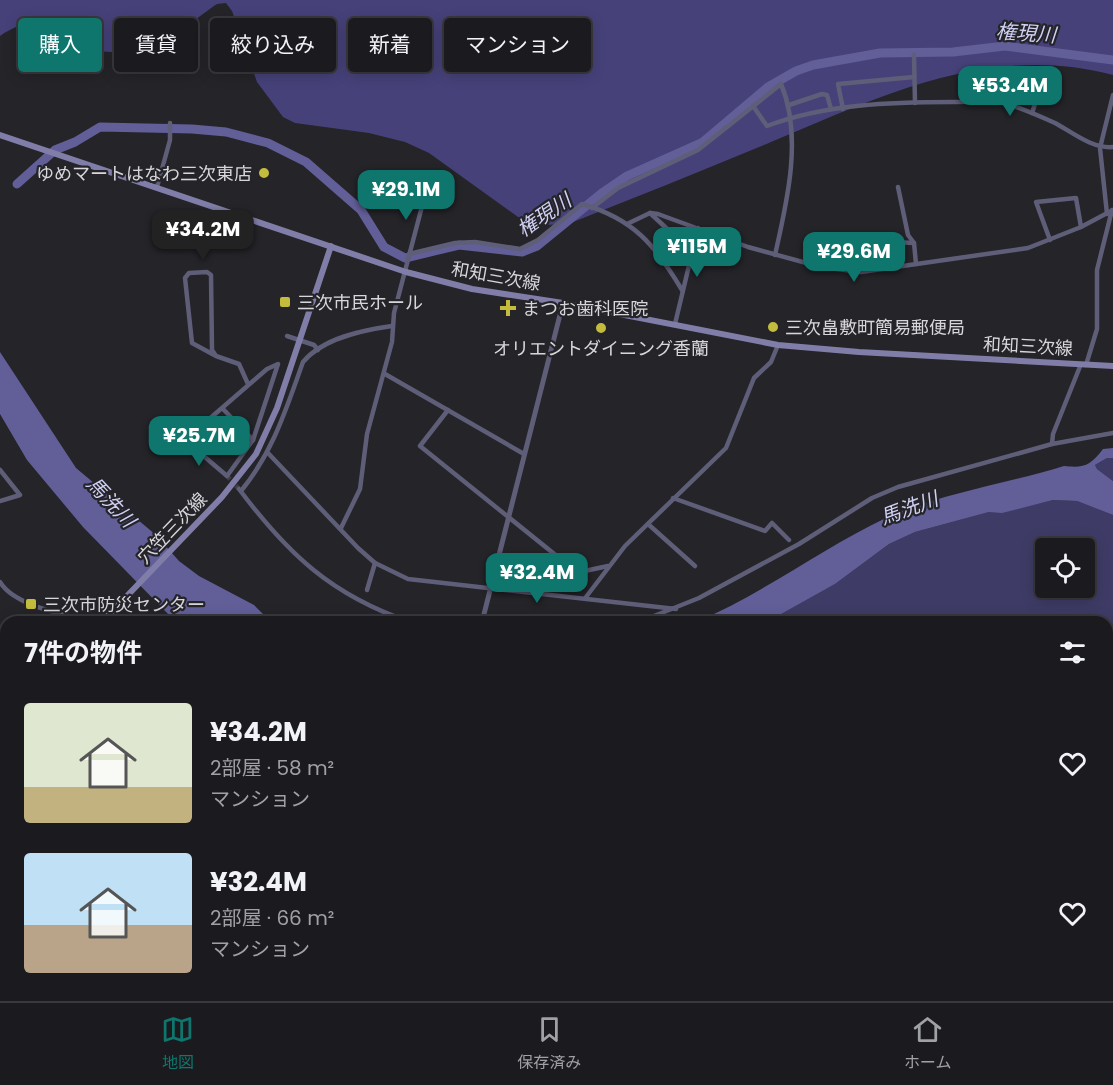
<!DOCTYPE html>
<html lang="ja">
<head>
<meta charset="utf-8">
<style>
  :root { --surface:#1b1b1f; --page:#242428; --text:#f1f3f6; --muted:#a0a1a4; --line:#39393d; --accent:#0f766e }
  body { margin:0; font-family:Poppins,"Noto Sans JP",sans-serif; background:var(--page); color:var(--text); height:100vh; display:flex; flex-direction:column; font-size:22px; white-space:nowrap }
  * { box-sizing:border-box; margin:0 }
  p { font-size:20px; color:var(--muted) }
  .icon { flex:none; width:33px; height:33px; fill:none; stroke:currentColor; stroke-width:2; stroke-linecap:round; stroke-linejoin:round }
  .map { position:relative; flex:1; overflow:hidden }
  .panel { position:absolute; left:0px; top:616px; width:1113px; height:386px; display:flex; flex-direction:column; background:var(--surface); border-radius:18px 18px 0 0; box-shadow:0 3px 15px #0003,0 0 0 2px var(--line) }
  .panel>* { flex:none }
  .guide { position:absolute; left:18px; top:18px; width:600px; height:54px; display:flex; gap:12px }
  .buttons { position:absolute; left:1035px; top:538px; display:grid; gap:12px }
  .buttons a { display:grid; place-items:center; width:60px; height:60px; border-radius:6px; background:var(--surface); box-shadow:0 3px 15px #0003,0 0 0 2px var(--line); font-size:30px }
  .price { position:absolute; translate:-50% -51px; padding:0 14px; border-radius:12px; background:var(--accent); color:#fff; font-size:20px; line-height:39px; filter:drop-shadow(0 2px 3px #0008) }
  .price::after { content:''; position:absolute; left:50%; top:36px; width:18px; height:14px; margin-left:-9px; background:inherit; clip-path:polygon(0 0,100% 0,50% 100%) }
  .price.selected { background:#222; color:#fff }
  ul { padding:0; list-style:none }
  li { display:flex; align-items:center; gap:18px; height:150px; padding:0 24px }
  li span { display:grid; place-items:center; flex:none; width:168px; height:120px; border-radius:6px; color:#555 }
  li>.icon { margin-inline-start:auto }
  span .icon { width:72px; height:72px; fill:#fffc; stroke-width:1 }
  li b { font-size:26px }
  h2 { display:flex; justify-content:space-between; align-items:center; height:72px; padding:0 24px; font-size:26px }
  .pill { padding:0 21px; border-radius:6px; background:var(--surface); box-shadow:0 3px 15px #0003,0 0 0 2px var(--line); font-size:21px; line-height:54px }
  .pill.selected { background:var(--accent); color:#fff }
  .tabs { display:flex; justify-content:space-around; align-items:center; height:84px; border-top:2px solid var(--line); background:var(--surface); font-size:16px; color:var(--muted) }
  .tabs a { display:grid; justify-items:center; gap:3px }
  .tabs .selected { color:var(--accent) }
  .map>svg:first-child { display:block }
</style>
</head>
<body>
<div class="map">
<svg width="1113" height="1001" viewBox="0 0 1113 1001">
  <rect width="100%" height="100%" fill="#242429"/>
  <g fill="#3e3b66" fill-rule="evenodd">
    <path d="M1107 458H1113V481L1097 469 1095 465Z"/>
    <path d="M1053 500 1077 501 1113 515V664L1107 663V622H767L835 584 889 544 915 532 989 512H1002ZM1046 549H1084V588H1046Z"/>
  </g>
  <g fill="#464179">
    <path d="M0 0H1113V75C989 43 884 95 771 142 704 170 636 197 568 224L544 225 518 217 429 153 405 142 369 133 295 123 283 117 257 82 232 11 226 3 217 4C193 20 164 47 134 51 116 53 95 52 79 47 44 37 39 9 0 36Z"/>
    <path d="M575 996H783V1001H571Z"/>
  </g>
  <g fill="#625e98">
    <path d="M0 352 76 468 156 535 179 561 199 576 254 605 266 617 265 622H179L169 615 83 527 27 460 0 414Z"/>
    <path d="M1113 448V458H1107L1095 465 1097 469 1113 481V515L1077 501 1053 500 1002 513 989 512 915 532 889 544 835 584 767 622H696C763 594 822 548 888 517 939 494 1009 483 1064 466 1084 468 1090 466 1103 449Z"/>
  </g>
  <g fill="none" stroke-linecap="round" stroke-linejoin="round">
    <path stroke="#625e98" stroke-width="9" d="M17 184 55 150 75 142 100 127 192 129 226 132 268 143 306 162 361 210 384 247 405 258 459 245 522 252 537 246 602 193 627 176 703 142 768 87 796 71 813 65 880 53 953 52 1005 46 1113 60"/>
    <path stroke="#3f3f44" stroke-width="4.5" stroke-dasharray="4.5 2" stroke-linecap="butt" d="M227 476 239 489"/>
    <g stroke="#5f5e78" stroke-width="4.5">
      <path d="M914 55 915 103"/>
      <path d="M1020 72 1037 73 1043 80 1032 113"/>
      <path d="M995 103V72H1020L1010 105"/>
      <path d="M789 105 822 94 827 95 831 109"/>
      <path d="M753 106 767 126C825 104 892 102 953 102 970 102 990 100 1008 104 1023 109 1040 116 1055 123 1072 132 1092 149 1113 147"/>
      <path d="M843 109 838 84 914 77"/>
      <path d="M157 187 170 140V123"/>
      <path d="M898 187 908 235 914 243 916 264"/>
      <path d="M592 208 618 188 698 150 781 84C803 136 787 202 775 255"/>
      <path d="M650 213 692 252"/>
      <path d="M1107 214 1100 148 1113 95"/>
      <path d="M629 223 650 213 658 214 748 247 821 267 861 272 1028 248 1081 227 1113 210"/>
      <path d="M1050 240 1036 202 1076 198 1081 227"/>
      <path d="M409 254 455 243 475 242 520 249 538 240 582 204C634 219 655 245 682 290"/>
      <path d="M891 268 893 242 914 243"/>
      <path d="M675 324 698 228"/>
      <path d="M287 336 314 345 318 350"/>
      <path d="M216 356 192 343 185 278 189 273 207 272 211 275 212 350 216 356 239 364 248 384"/>
      <path d="M278 364 253 440 227 476 185 440 267 369Z"/>
      <path d="M1086 365 1097 329V270L1112 210"/>
      <path d="M385 374 524 454"/>
      <path d="M223 409 253 440"/>
      <path d="M448 410 420 446 568 565 580 572 608 566"/>
      <path d="M1052 444 1053 434 1081 364"/>
      <path d="M268 453 358 548 375 563 408 579 676 609"/>
      <path d="M0 470 20 495 0 501"/>
      <path d="M239 489C288 554 331 595 410 622"/>
      <path d="M241 491C273 452 286 409 303 362 323 338 363 330 392 326"/>
      <path d="M673 498 765 531 772 523 789 540"/>
      <path d="M648 524 695 566"/>
      <path d="M341 528 360 489 367 434 392 342 394 313 425 195"/>
      <path d="M0 582C14 606 66 615 92 622"/>
      <path d="M367 590 375 563"/>
      <path d="M586 597 625 546 726 448 754 378 771 362 778 345"/>
      <path d="M639 622 699 598 799 544 872 498 898 487 1052 444 1113 433"/>
      <path d="M0 660 6 664"/>
      <path d="M1107 668 1113 670"/>
      <path d="M1107 787 1113 791"/>
      <path d="M1107 843 1113 831"/>
      <path d="M0 953 6 956"/>
      <path d="M1107 979 1113 972"/>
      <path d="M15 996V1001"/>
      <path d="M27 996 28 1001"/>
      <path d="M340 996 344 1001H355"/>
      <path d="M370 996 371 1001"/>
      <path d="M874 996 889 1001"/>
      <path d="M905 996V1001"/>
      <path d="M995 996 999 1001"/>
      <path d="M1098 996 1099 1001"/>
      <path d="M160 1001V996"/>
    </g>
    <g stroke="#5f5e78" stroke-width="5">
      <path d="M482 622 563 303"/>
      <path d="M0 783 6 785"/>
    </g>
    <g stroke="#807ea8" stroke-width="6">
      <path d="M0 135 406 272 472 289 563 303 778 345 859 352 1113 366"/>
      <path d="M102 622 222 497 256 454 277 408 331 246"/>
    </g>
    <g stroke="#a4a2dd" stroke-width="7">
      <path d="M1107 906 1113 910"/>
      <path d="M1107 914 1113 919"/>
      <path d="M0 932 6 930"/>
      <path d="M0 939 6 938"/>
      <path d="M0 947 6 948"/>
      <path d="M20 996 21 1001"/>
    </g>
    <defs>
      <g id="rail">
        <path d="M832 996 847 1001"/>
        <path d="M437 1001 505 996"/>
      </g>
    </defs>
    <use href="#rail" stroke="#95959a" stroke-width="4"/>
    <use href="#rail" stroke="#242429" stroke-width="1.5" stroke-dasharray="4.5" stroke-linecap="butt"/>
  </g>
  <g fill="#c4bc3d" stroke="#242429" stroke-width="2">
    <circle cx="264" cy="173" r="6"/>
    <rect x="279" y="296" width="12" height="12" rx="3"/>
    <path d="M505 299h6v6h6v6h-6v6h-6v-6h-6v-6h6z"/>
    <circle cx="773" cy="327" r="6"/>
    <circle cx="601" cy="328" r="6"/>
    <rect x="25" y="598" width="12" height="12" rx="3"/>
  </g>
  <g text-anchor="middle" dominant-baseline="central" stroke-width="4.5" stroke-linejoin="round" paint-order="stroke">
    <g font-size="18" fill="#d7d7db" stroke="#242429" text-anchor="start">
      <text x="252" y="173" text-anchor="end">ゆめマートはなわ三次東店</text>
      <text x="297" y="302">三次市民ホール</text>
      <text x="522" y="308">まつお歯科医院</text>
      <text x="785" y="327">三次畠敷町簡易郵便局</text>
      <text x="601" y="348" text-anchor="middle">オリエントダイニング香蘭</text>
      <text x="43" y="604">三次市防災センター</text>
    </g>
    <g font-size="18" fill="#d7d7db" stroke="#242429">
      <text transform="translate(496 276) rotate(10)">和知三次線</text>
      <text transform="translate(1028 346) rotate(3)">和知三次線</text>
      <text transform="translate(172 528) rotate(-46)">穴笠三次線</text>
    </g>
    <g font-size="20" font-style="italic" fill="#d0d0f3" stroke="#242429">
      <text transform="translate(1026 33) rotate(4)">権現川</text>
      <text transform="translate(544 215) rotate(-34)">権現川</text>
      <text transform="translate(111 502) rotate(47)">馬洗川</text>
      <text transform="translate(909 508) rotate(-20)">馬洗川</text>
    </g>
  </g>
</svg>
<div class="buttons">
<a><svg class="icon" aria-label="locate" viewBox="0 0 24 24"><circle cx="12" cy="12" r="6"/><path d="M12 2v4M12 18v4M2 12h4M18 12h4"/></svg></a>
</div>
<b class="price" style="left:1010px;top:117px">¥53.4M</b>
<b class="price" style="left:406px;top:221px">¥29.1M</b>
<b class="price selected" style="left:203px;top:261px">¥34.2M</b>
<b class="price" style="left:697px;top:278px">¥115M</b>
<b class="price" style="left:854px;top:283px">¥29.6M</b>
<b class="price" style="left:199px;top:467px">¥25.7M</b>
<b class="price" style="left:537px;top:604px">¥32.4M</b>
<div class="guide">
<a class="pill selected">購入</a>
<a class="pill">賃貸</a>
<a class="pill">絞り込み</a>
<a class="pill">新着</a>
<a class="pill">マンション</a>
</div>
<section class="panel">
<h2>7件の物件<svg class="icon" aria-label="filters" viewBox="0 0 24 24"><path d="M4 7h16M4 17h16"/><circle cx="9" cy="7" r="2"/><circle cx="15" cy="17" r="2"/></svg></h2>
<ul>
<li><span style="background:linear-gradient(#dfe7d0 70%,#c2b280 0)"><svg class="icon" aria-label="home" viewBox="0 0 24 24"><path d="M3 11l9-7 9 7M6 9v11h12V9"/></svg></span><div><b>¥34.2M</b><p>2部屋 · 58 m²</p><p>マンション</p></div><svg class="icon" aria-label="heart" viewBox="0 0 24 24"><path d="M12 20l-8-8c-3-5 5-10 8-4 3-6 11-1 8 4z"/></svg></li>
<li><span style="background:linear-gradient(#bfe0f5 60%,#b9a48a 0)"><svg class="icon" aria-label="home" viewBox="0 0 24 24"><path d="M3 11l9-7 9 7M6 9v11h12V9"/></svg></span><div><b>¥32.4M</b><p>2部屋 · 66 m²</p><p>マンション</p></div><svg class="icon" aria-label="heart" viewBox="0 0 24 24"><path d="M12 20l-8-8c-3-5 5-10 8-4 3-6 11-1 8 4z"/></svg></li>
</ul>
</section>
</div>
<nav class="tabs">
<a class="selected"><svg class="icon" aria-label="map" viewBox="0 0 24 24"><path d="M3 6l6-2 6 2 6-2v14l-6 2-6-2-6 2zM9 4v14M15 6v14"/></svg>地図</a>
<a><svg class="icon" aria-label="saved" viewBox="0 0 24 24"><path d="M7 4h10v16l-5-4-5 4z"/></svg>保存済み</a>
<a><svg class="icon" aria-label="home" viewBox="0 0 24 24"><path d="M3 11l9-7 9 7M6 9v11h12V9"/></svg>ホーム</a>
</nav>
</body>
</html>
